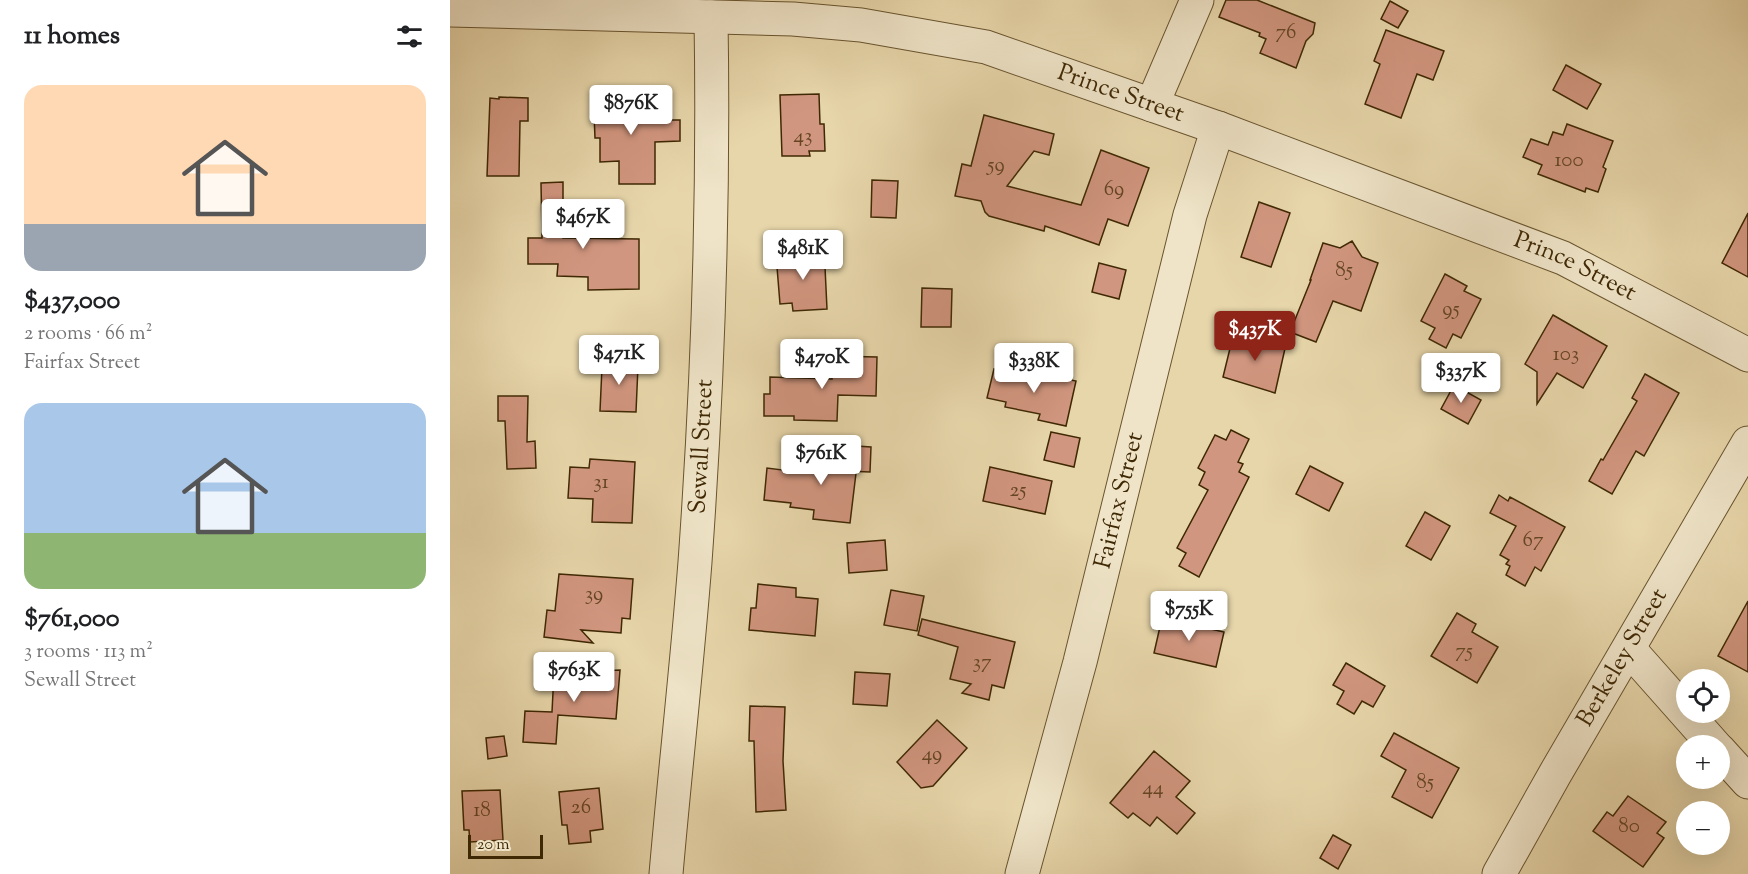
<!DOCTYPE html>
<html lang="en">
<head>
<meta charset="utf-8">
<style>
  :root { --surface:#fff; --page:#f6f6f6; --text:#202124; --muted:#757577; --accent:#8f2418 }
  body { margin:0; font-family:"Sorts Mill Goudy",serif; background:var(--page); color:var(--text); height:100vh; display:flex; flex-direction:column; font-size:22px; white-space:nowrap }
  * { box-sizing:border-box; margin:0 }
  p { font-size:20px; color:var(--muted) }
  .icon { flex:none; width:33px; height:33px; fill:none; stroke:currentColor; stroke-width:2; stroke-linecap:round; stroke-linejoin:round }
  .map { position:relative; flex:1; overflow:hidden }
  .sheet { display:flex; flex-direction:column; background:var(--surface); width:450px }
  .sheet>* { flex:none }
  .tools { position:absolute; left:1226px; top:669px; display:grid; gap:12px }
  .tools a { display:grid; place-items:center; width:54px; height:54px; border-radius:50%; background:var(--surface); box-shadow:0 6px 24px #0002; font-size:30px }
  .scale { position:absolute; left:18px; bottom:15px; width:75px; box-sizing:border-box; padding-left:6px; border:3px solid #3f2804; border-top:0; font-size:16px; line-height:21px; white-space:nowrap; color:#3f2804; -webkit-text-stroke:4px #efe4c8; paint-order:stroke }
  .price { position:absolute; translate:-50% -51px; padding:0 14px; border-radius:6px; background:#fff; color:#222; font-size:20px; line-height:39px; filter:drop-shadow(0 2px 3px #0008) }
  .price::after { content:''; position:absolute; left:50%; top:36px; width:18px; height:14px; margin-left:-9px; background:inherit; clip-path:polygon(0 0,100% 0,50% 100%) }
  .price.on { background:var(--accent); color:#fff }
  ul { padding:0; list-style:none }
  li { display:grid; align-content:center; gap:12px; height:318px; padding:0 24px }
  li span { display:grid; place-items:center; height:186px; border-radius:18px; color:#555 }
  li>.icon { margin-inline-start:auto }
  span .icon { width:108px; height:108px; fill:#fffc; stroke-width:1 }
  li b { font-size:26px }
  h2 { display:flex; justify-content:space-between; align-items:center; height:72px; padding:0 24px; font-size:26px }
  main { display:flex; flex:1; min-height:0 }
  .map>svg:first-child { display:block }
</style>
</head>
<body>
<main>
<section class="sheet">
<h2>11 homes<svg class="icon" aria-label="filters" viewBox="0 0 24 24"><path d="M4 7h16M4 17h16"/><circle cx="9" cy="7" r="2"/><circle cx="15" cy="17" r="2"/></svg></h2>
<ul>
<li><span style="background:linear-gradient(#ffd9b3 75%,#9aa5b1 0)"><svg class="icon" aria-label="home" viewBox="0 0 24 24"><path d="M3 11l9-7 9 7M6 9v11h12V9"/></svg></span><div><b>$437,000</b><p>2 rooms · 66 m²</p><p>Fairfax Street</p></div></li>
<li><span style="background:linear-gradient(#a9c7e8 70%,#8fb573 0)"><svg class="icon" aria-label="home" viewBox="0 0 24 24"><path d="M3 11l9-7 9 7M6 9v11h12V9"/></svg></span><div><b>$761,000</b><p>3 rooms · 113 m²</p><p>Sewall Street</p></div></li>
</ul>
</section>
<div class="map">
<svg width="1298" height="874" viewBox="0 0 1298 874">
  <rect width="100%" height="100%" fill="#e7d6aa"/>
  <filter id="stains"><feTurbulence type="fractalNoise" baseFrequency=".00333" numOctaves="4"/><feColorMatrix values="0 0 0 0 .2 0 0 0 0 .09 0 0 0 0 .02 0 0 0 .5 -.17"/></filter>
  <radialGradient id="worn" r=".72"><stop offset=".6" stop-color="#630" stop-opacity="0"/><stop offset="1" stop-color="#630" stop-opacity=".3"/></radialGradient>
  <g fill="#d1967f" stroke="#3f2804" stroke-width="1.5">
    <path d="M776 0H807L865 23 863 34 856 41 846 68 810 53 816 39 809 36 810 33 769 17Z"/>
    <path d="M940 1 958 11 948 28 931 19Z"/>
    <path d="M936 30 994 51 983 80 967 74 951 118 915 104 930 64 924 61Z"/>
    <path d="M1116 65 1151 84 1137 109 1103 90Z"/>
    <path d="M191 92V120H230V141L205 142V184H169V161L150 162V138H145L144 113H149V93Z"/>
    <path d="M369 94 370 124H374L375 151H359L360 156H332L330 95Z"/>
    <path d="M49 97 78 98V121H70L69 176H37L40 98 49 99Z"/>
    <path d="M534 115 604 134 599 155 584 151 557 186 631 205 651 150 699 168 678 226 658 219 649 245 595 226 594 231 539 216 535 212 531 201 505 196 512 164 521 166Z"/>
    <path d="M1117 124 1163 141 1153 167 1156 169 1148 192 1136 188 1135 192 1088 174 1092 165 1073 157 1081 139 1098 145 1103 132 1113 135Z"/>
    <path d="M422 180 448 181 446 218 421 217Z"/>
    <path d="M113 182V238L189 239V289L138 290V277L107 276 108 264H78V238H92L91 183Z"/>
    <path d="M809 202 840 213 821 267 791 257Z"/>
    <path d="M1298 213V277L1272 263Z"/>
    <path d="M902 241 912 257 928 263 911 311 883 301 866 342 840 332 861 280H860L873 243 890 248Z"/>
    <path d="M366 247 367 268 375 267 377 309 343 311 342 303 330 304 327 267H337L336 249Z"/>
    <path d="M649 263 676 270 669 299 642 292Z"/>
    <path d="M995 274 1017 286 1014 291 1031 299 1011 338 1003 334 996 348 979 339 985 328 971 321Z"/>
    <path d="M472 288 502 289 501 327H471Z"/>
    <path d="M1103 315 1157 346 1133 388 1107 373 1087 404V372L1075 364Z"/>
    <path d="M784 332 836 344 825 393 773 377Z"/>
    <path d="M382 356 427 357 426 396 388 395 387 421 344 420V416H314V394H320V377L382 379Z"/>
    <path d="M158 357 183 359V366H188L186 412 150 411 152 367H157Z"/>
    <path d="M565 368 626 381 616 426 588 420 590 414 555 407 556 402 537 398 544 369 564 373Z"/>
    <path d="M1195 374 1229 393 1194 456 1186 451 1162 494 1139 481 1151 459 1153 460 1187 401 1182 398Z"/>
    <path d="M1004 385 1031 400 1018 424 991 409Z"/>
    <path d="M48 396H78L77 442 85 441 86 468 57 469 55 421H48Z"/>
    <path d="M781 430 799 439 788 462 793 464 789 472 799 477 749 577 729 566 736 553 727 548 758 490 749 485 755 472 748 468 765 435 776 440Z"/>
    <path d="M601 432 630 438 624 467 594 460Z"/>
    <path d="M390 445 421 447 420 472 395 471 406 473 400 523 363 519 364 510 340 507 341 503 314 500 317 468 348 472V466L389 471Z"/>
    <path d="M140 459 185 462 182 523 142 522 143 499 118 498 120 467 139 468Z"/>
    <path d="M860 466 893 483 879 511 846 494Z"/>
    <path d="M540 467 602 481 595 514 533 501Z"/>
    <path d="M1049 495 1058 501 1060 497 1115 527 1091 571 1085 567 1075 586 1056 575 1060 566 1056 564 1059 560 1050 555 1066 526 1040 513Z"/>
    <path d="M975 512 1000 526 981 560 956 546Z"/>
    <path d="M435 540 437 570 399 573 397 543Z"/>
    <path d="M109 574 183 579 180 619 172 618 171 633 131 630 143 643 94 637 97 610 105 611Z"/>
    <path d="M308 584 346 588V597L368 599 365 636 299 630 301 608H306Z"/>
    <path d="M441 590 474 596 467 631 434 625Z"/>
    <path d="M1298 601V672L1268 656Z"/>
    <path d="M1007 613 1026 624 1022 632 1048 647 1027 683 981 656Z"/>
    <path d="M712 618 774 632 766 667 704 653Z"/>
    <path d="M472 619 565 642 554 688 542 685 539 700 512 693 521 684 500 679 508 647 468 635Z"/>
    <path d="M896 663 935 686 923 707 912 701 904 714 887 704 894 691 883 685Z"/>
    <path d="M170 670 166 719 108 715 106 744 73 742 75 711 102 712 104 673Z"/>
    <path d="M405 672 440 674 437 706 403 704Z"/>
    <path d="M300 706 335 707 333 761 336 810 306 812 304 741H299Z"/>
    <path d="M487 720 517 748 483 786 471 788 447 762Z"/>
    <path d="M944 733 1009 768 982 818 942 797 956 770 931 756Z"/>
    <path d="M54 736 57 756 38 759 36 738Z"/>
    <path d="M704 751 740 781 726 797 745 813 727 834 707 817 700 826 683 813 678 818 660 803Z"/>
    <path d="M149 788 153 829 140 831 141 842 119 844 117 825H112L109 792Z"/>
    <path d="M50 790 53 840 20 842 19 830H14L12 791Z"/>
    <path d="M1178 796 1216 822 1207 833 1214 838 1193 867 1143 831 1157 812 1163 816Z"/>
    <path d="M883 835 901 845 888 869 870 858Z"/>
  </g>
  <g fill="none" stroke-linecap="round" stroke-linejoin="round">
    <defs>
      <g id="minor">
        <path id="s1" d="M0 10 343 19 411 25 536 47 768 128 1113 258 1298 355"/>
        <path d="M702 105 747 0"/>
        <path d="M1179 649 1265 746"/>
        <path d="M1269 750 1298 782"/>
        <path id="s2" d="M216 874C225 770 237 666 245 562 258 381 264 198 261 17"/>
        <path id="s3" d="M572 874 630 662 740 215 768 128"/>
        <path id="s4" d="M1049 874 1105 774 1298 443"/>
      </g>
    </defs>
    <use href="#minor" stroke="#69542e" stroke-width="35"/>
    <use href="#minor" stroke="#efe4c8" stroke-width="33"/>
  </g>
  <g text-anchor="middle" dominant-baseline="central" stroke-width="4.5" stroke-linejoin="round" paint-order="stroke">
    <g font-size="21" fill="#644423">
      <text x="836" y="33">76</text>
      <text x="353" y="137">43</text>
      <text x="1119" y="161">100</text>
      <text x="546" y="166">59</text>
      <text x="664" y="190">69</text>
      <text x="894" y="271">85</text>
      <text x="1001" y="310">95</text>
      <text x="1116" y="355">103</text>
      <text x="151" y="483">31</text>
      <text x="568" y="491">25</text>
      <text x="1083" y="541">67</text>
      <text x="144" y="595">39</text>
      <text x="1014" y="652">75</text>
      <text x="532" y="663">37</text>
      <text x="482" y="755">49</text>
      <text x="975" y="783">85</text>
      <text x="703" y="789">44</text>
      <text x="131" y="808">26</text>
      <text x="32" y="811">18</text>
      <text x="1179" y="827">80</text>
    </g>
    <g font-size="24" fill="#3f2804" stroke="#efe4c8">
      <text stroke="none"><textPath href="#s1" startOffset="681">Prince Street</textPath></text>
      <text stroke="none"><textPath href="#s1" startOffset="1167">Prince Street</textPath></text>
      <text stroke="none"><textPath href="#s2" startOffset="429">Sewall Street</textPath></text>
      <text stroke="none"><textPath href="#s3" startOffset="386">Fairfax Street</textPath></text>
      <text stroke="none"><textPath href="#s4" startOffset="249">Berkeley Street</textPath></text>
    </g>
  </g>
  <rect width="100%" height="100%" filter="url(#stains)"/>
  <rect width="100%" height="100%" fill="url(#worn)"/>
</svg>
<div class="tools">
<a><svg class="icon" aria-label="locate" viewBox="0 0 24 24"><circle cx="12" cy="12" r="6"/><path d="M12 2v4M12 18v4M2 12h4M18 12h4"/></svg></a>
<a>+</a>
<a>−</a>
</div>
<div class="scale">20 m</div>
<b class="price" style="left:181px;top:136px">$876K</b>
<b class="price" style="left:133px;top:250px">$467K</b>
<b class="price" style="left:353px;top:281px">$481K</b>
<b class="price on" style="left:805px;top:362px">$437K</b>
<b class="price" style="left:169px;top:386px">$471K</b>
<b class="price" style="left:372px;top:390px">$470K</b>
<b class="price" style="left:584px;top:394px">$338K</b>
<b class="price" style="left:1011px;top:404px">$337K</b>
<b class="price" style="left:371px;top:486px">$761K</b>
<b class="price" style="left:739px;top:642px">$755K</b>
<b class="price" style="left:124px;top:703px">$763K</b>
</div>
</main>
</body>
</html>
